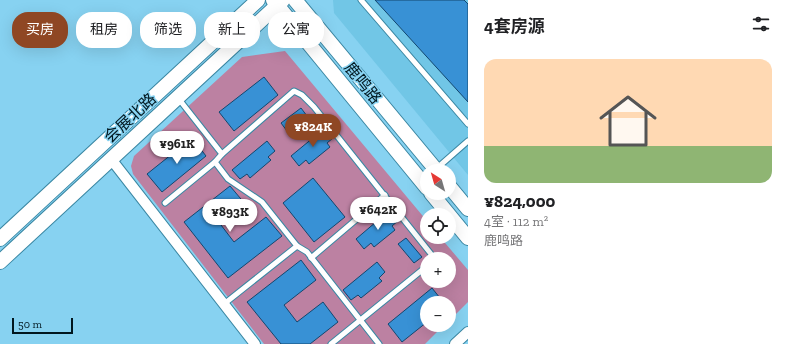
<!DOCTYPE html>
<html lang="zh">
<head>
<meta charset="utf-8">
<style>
  :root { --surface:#fff; --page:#f2f2f2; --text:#202124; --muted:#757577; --accent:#8f4724 }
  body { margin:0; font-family:"Zilla Slab","Noto Sans SC",serif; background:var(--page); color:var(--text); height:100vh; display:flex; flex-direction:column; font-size:15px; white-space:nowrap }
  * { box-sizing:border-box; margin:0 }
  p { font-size:13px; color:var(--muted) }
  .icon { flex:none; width:22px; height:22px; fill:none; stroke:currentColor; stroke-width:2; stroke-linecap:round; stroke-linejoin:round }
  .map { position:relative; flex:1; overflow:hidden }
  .side { display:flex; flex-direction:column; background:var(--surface); width:320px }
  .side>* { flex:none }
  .hud { position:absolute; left:12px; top:12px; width:380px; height:36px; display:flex; gap:8px }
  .needle { width:26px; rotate:323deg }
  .fabs { position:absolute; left:420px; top:164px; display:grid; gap:8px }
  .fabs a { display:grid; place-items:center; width:36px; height:36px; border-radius:50%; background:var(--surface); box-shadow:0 4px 16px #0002; font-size:20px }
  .scale { position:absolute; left:12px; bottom:10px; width:61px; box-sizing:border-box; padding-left:4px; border:2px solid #01171f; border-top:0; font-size:11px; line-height:14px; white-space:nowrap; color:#01171f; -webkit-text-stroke:3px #87d2f1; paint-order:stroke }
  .price { position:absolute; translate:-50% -34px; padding:0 9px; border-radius:14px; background:#fff; color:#222; font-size:13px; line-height:26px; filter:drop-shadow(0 1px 2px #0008) }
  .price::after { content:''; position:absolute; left:50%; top:24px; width:12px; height:9px; margin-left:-6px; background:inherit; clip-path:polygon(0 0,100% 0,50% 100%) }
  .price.current { background:var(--accent); color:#fff }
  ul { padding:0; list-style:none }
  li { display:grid; align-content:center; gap:8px; height:212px; padding:0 16px }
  li span { display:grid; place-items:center; height:124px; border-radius:12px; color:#555 }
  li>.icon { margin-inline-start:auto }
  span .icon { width:72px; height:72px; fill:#fffc; stroke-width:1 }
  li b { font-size:17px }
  h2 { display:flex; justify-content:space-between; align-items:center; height:48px; padding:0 16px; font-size:17px }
  .tag { padding:0 14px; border-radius:16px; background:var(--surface); box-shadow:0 4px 16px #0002; font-size:14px; line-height:36px }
  .tag.current { background:var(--accent); color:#fff }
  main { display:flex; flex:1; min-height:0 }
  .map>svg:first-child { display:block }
</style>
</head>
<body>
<main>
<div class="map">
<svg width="468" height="344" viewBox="0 0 468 344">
  <rect width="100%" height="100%" fill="#87d2f1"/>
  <path fill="#71c6e6" d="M333 0H468V175L334 13Z"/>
  <path fill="#bc81a2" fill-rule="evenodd" d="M285 51 427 221V237H440L468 270V302L449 321V303H427V325H444L425 344H264L133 174 131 166 134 156 242 57ZM427 259H449V281H427Z"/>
  <g fill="#3891d5" stroke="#12476f">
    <path d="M375 0H464L468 4V102Z"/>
    <path d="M264 77 278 95 234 131 219 112Z"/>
    <path d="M301 108 307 116 287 131 281 123Z"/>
    <path d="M325 128 333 138 327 143 330 147 309 164 306 160 299 166 291 156Z"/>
    <path d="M192 138 206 156 162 192 147 174Z"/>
    <path d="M267 141 275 151 268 157 271 160 250 178 247 174 240 179 232 170Z"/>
    <path d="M313 178 345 217 314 242 283 203Z"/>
    <path d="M230 186 246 205 221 225 234 242 266 217 282 236 228 278 184 222Z"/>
    <path d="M390 210 399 220 392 226 395 230 374 247 371 243 364 249 356 239Z"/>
    <path d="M406 238 422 257 414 263 398 244Z"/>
    <path d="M301 260 316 280 284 305 297 322 323 302 338 322 310 344H281L247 302Z"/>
    <path d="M377 262 385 272 379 278 382 281 361 298 358 295 351 300 343 290Z"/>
    <path d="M432 288 444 303H427V322L402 342 388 324Z"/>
  </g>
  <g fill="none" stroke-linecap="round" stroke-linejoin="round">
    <defs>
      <g id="service">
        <path d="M361 0 468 124"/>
        <path d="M178 98 222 154 215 162 228 179 262 202 297 246 307 252 379 344"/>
        <path d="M222 154 294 91 302 95 314 107 431 254 432 259"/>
        <path d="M436 169 468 141"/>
        <path d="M165 203 215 162"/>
        <path d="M311 258 385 195"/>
        <path d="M224 304 297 246"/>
        <path d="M331 344 427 266"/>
      </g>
      <g id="minor">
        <path d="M111 159 255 344"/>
        <path d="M455 344 468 332"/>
      </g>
      <g id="secondary">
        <path d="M273 0 427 188"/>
        <path d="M295 0 437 171"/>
        <path d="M449 186 468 209"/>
        <path d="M431 193 468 238"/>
        <path d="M0 239 258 0"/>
        <path d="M0 262 283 0"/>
      </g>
    </defs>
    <use href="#service" stroke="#3a87a3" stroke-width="7"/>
    <use href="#minor" stroke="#3a87a3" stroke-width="12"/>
    <use href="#secondary" stroke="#3a87a3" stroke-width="16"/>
    <use href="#service" stroke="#fff" stroke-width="5"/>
    <use href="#minor" stroke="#fff" stroke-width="10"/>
    <use href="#secondary" stroke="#fff" stroke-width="14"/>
  </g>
  <g text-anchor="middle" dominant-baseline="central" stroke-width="3" stroke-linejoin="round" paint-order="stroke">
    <g font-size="16" fill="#01171f" stroke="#87d2f1">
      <text transform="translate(363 83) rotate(51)">鹿鸣路</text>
      <text transform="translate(130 118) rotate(-43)">会展北路</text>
    </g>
  </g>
</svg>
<div class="fabs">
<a><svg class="needle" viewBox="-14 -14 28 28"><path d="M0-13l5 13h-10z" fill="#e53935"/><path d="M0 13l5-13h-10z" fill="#757577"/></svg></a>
<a><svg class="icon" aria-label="locate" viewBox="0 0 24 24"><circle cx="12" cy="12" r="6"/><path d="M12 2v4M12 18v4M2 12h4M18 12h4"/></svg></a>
<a>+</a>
<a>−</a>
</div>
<div class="scale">50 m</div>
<b class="price current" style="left:313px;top:148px">¥824K</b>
<b class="price" style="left:177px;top:165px">¥961K</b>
<b class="price" style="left:378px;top:231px">¥642K</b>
<b class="price" style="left:230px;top:233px">¥893K</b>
<div class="hud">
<a class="tag current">买房</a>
<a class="tag">租房</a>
<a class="tag">筛选</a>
<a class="tag">新上</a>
<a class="tag">公寓</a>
</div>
</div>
<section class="side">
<h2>4套房源<svg class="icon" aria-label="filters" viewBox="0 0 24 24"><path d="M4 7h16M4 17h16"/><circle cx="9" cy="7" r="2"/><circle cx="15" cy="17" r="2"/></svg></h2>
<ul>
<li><span style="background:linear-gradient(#ffd9b3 70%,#8fb573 0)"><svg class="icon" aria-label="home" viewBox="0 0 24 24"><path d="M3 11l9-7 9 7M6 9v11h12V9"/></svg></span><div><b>¥824,000</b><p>4室 · 112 m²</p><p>鹿鸣路</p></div></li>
</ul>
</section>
</main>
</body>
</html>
